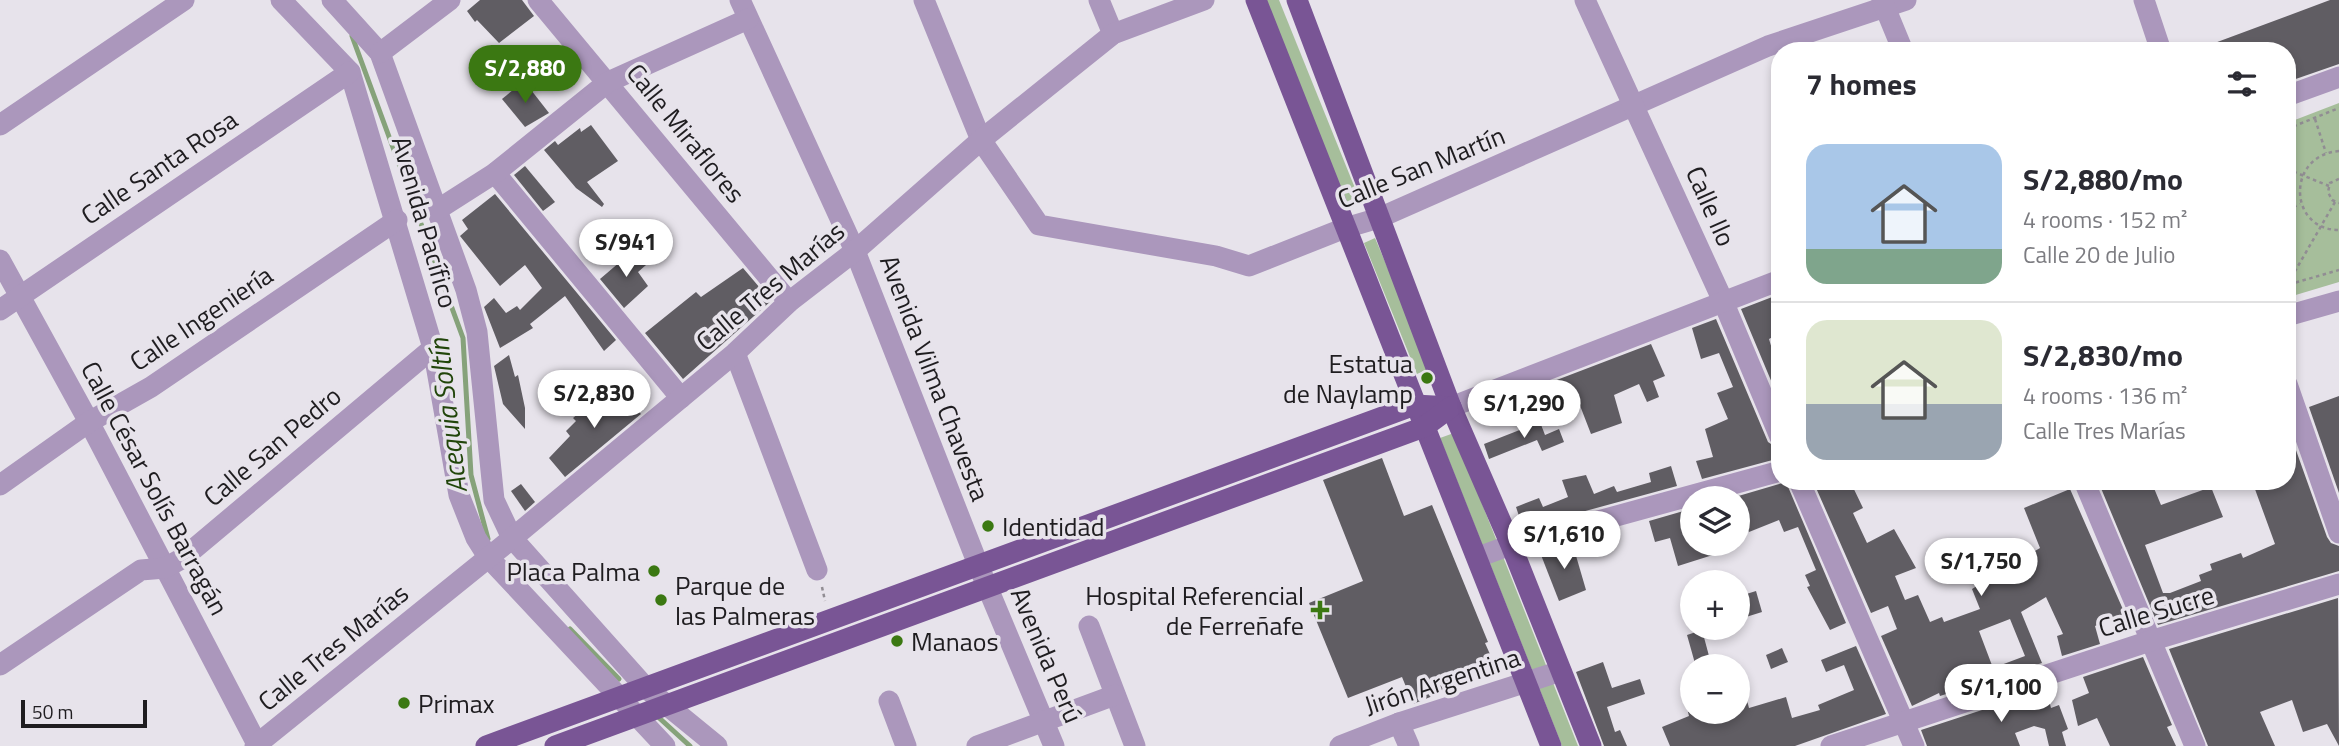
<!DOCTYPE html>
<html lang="en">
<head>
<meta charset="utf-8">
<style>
  :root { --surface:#fff; --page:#f2f2f3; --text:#2b2b33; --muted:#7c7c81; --line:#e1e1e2; --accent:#3b7812 }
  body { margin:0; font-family:"Titillium Web",sans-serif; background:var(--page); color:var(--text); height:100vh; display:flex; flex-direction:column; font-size:26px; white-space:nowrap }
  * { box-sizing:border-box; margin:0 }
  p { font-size:23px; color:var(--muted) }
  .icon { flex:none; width:38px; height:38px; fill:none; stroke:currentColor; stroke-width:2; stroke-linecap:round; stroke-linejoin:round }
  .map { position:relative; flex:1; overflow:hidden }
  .panel { position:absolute; left:1771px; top:42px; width:525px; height:448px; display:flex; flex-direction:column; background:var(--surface); border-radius:28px; box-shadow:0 4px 10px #0003 }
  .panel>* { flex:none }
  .fabs { position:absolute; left:1680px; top:486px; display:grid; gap:14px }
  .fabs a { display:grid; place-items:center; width:70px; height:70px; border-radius:50%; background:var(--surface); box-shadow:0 4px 10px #0003; font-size:35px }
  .scale { position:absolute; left:21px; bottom:18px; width:126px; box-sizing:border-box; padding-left:7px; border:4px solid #1f1d20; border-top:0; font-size:19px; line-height:24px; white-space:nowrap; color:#1f1d20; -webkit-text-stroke:5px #e7e3eb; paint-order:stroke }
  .price { position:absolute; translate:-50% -60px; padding:0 16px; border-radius:24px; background:#fff; color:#222; font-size:23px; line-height:46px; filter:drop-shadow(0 2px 4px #0008) }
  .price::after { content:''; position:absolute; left:50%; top:42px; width:21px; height:16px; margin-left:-10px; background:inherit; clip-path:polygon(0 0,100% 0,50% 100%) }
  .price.on { background:var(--accent); color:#fff }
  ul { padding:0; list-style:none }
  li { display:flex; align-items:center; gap:21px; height:175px; padding:0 35px }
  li+li { border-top:2px solid var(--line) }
  li span { display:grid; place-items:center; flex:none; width:196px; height:140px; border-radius:21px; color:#555 }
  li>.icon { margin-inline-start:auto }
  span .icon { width:84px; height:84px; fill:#fffc; stroke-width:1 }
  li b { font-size:30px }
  h2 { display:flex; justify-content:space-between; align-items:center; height:84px; padding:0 35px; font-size:30px }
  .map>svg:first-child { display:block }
</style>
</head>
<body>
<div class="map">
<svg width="2339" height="746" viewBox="0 0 2339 746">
  <rect width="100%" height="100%" fill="#e7e3eb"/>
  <g fill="#a6be9b">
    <path d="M1265 0H1279L1361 203 1346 207Z"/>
    <path d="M2339 103V282L2289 297 2287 123Z"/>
    <path d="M1375 238 1430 368 1417 374 1364 243Z"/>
    <path d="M1454 433 1578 746H1562L1440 438Z"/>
  </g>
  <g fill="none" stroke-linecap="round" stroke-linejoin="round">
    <g stroke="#86a27a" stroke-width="5">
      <path d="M352 36 463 338 471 475 488 539"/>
      <path d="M570 629 619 679"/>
      <path d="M656 715 690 746"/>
    </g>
  </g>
  <g fill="#605d63" fill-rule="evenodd">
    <path d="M480 0H522L534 16 499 43 477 20 475 22 467 11Z"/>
    <path d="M2330 0H2339V64L2287 82V51H2193Z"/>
    <path d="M524 81 549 113 525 127 502 99Z"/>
    <path d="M591 125 618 161 587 182 604 204 602 207 576 188 544 150 555 141 558 145 580 128 581 132Z"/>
    <path d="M525 166 555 202 543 211 514 175Z"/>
    <path d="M495 194 616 340 604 351 565 296 530 324 533 328 500 348 484 307 494 298 506 313 517 306 520 310 542 288 525 265 500 286 460 236 468 229 462 220Z"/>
    <path d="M634 250 646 265 638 272 648 286 624 308 600 279Z"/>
    <path d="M743 268 771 301 683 379 645 333 696 292 701 297Z"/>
    <path d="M1780 294V333L1769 339 1780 376V402L1741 309Z"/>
    <path d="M1716 319 1768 442 1780 450V458L1702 479 1696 461 1713 457 1705 429 1728 419 1717 393 1733 387 1719 353 1701 359 1692 328Z"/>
    <path d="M1651 344 1665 376 1653 381 1659 397 1647 402 1639 384 1614 395 1622 423 1591 434 1579 403 1565 409 1554 381Z"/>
    <path d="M509 355 515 377 518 375 525 408V429L503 404 494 366Z"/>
    <path d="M617 388 641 414 565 477 549 458 570 436 566 431 576 421 573 418 602 393 607 398Z"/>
    <path d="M2339 396V493L2309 407Z"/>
    <path d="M1540 422 1545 435 1559 429 1564 442 1542 451 1537 440 1489 459 1484 444Z"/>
    <path d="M2287 425 2327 537 2331 543 2339 546V571L2158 625 2098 481H2151L2161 505 2211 487 2223 517 2145 545 2163 593H2170L2201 581 2199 575 2212 570 2210 564 2241 553 2243 558 2275 544 2252 481H2287Z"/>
    <path d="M1382 458 1404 516 1432 505 1488 642 1485 643 1497 670 1413 704 1402 677 1348 698 1309 603 1363 581 1323 480Z"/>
    <path d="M1671 466 1677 486 1523 528 1516 507 1539 498 1543 507 1568 497 1562 480 1586 475 1594 494 1614 486 1617 492 1651 482 1649 473Z"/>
    <path d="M1813 481H1850L1863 508 1853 513 1867 543 1894 529 1916 568 1895 576 1905 600 1918 595 1930 622 1942 617 1944 622 1980 609 1972 589 2040 548 2024 508 2070 489 2125 614 2095 626 2100 644 2062 656 2057 636 2063 634 2046 597 2021 612 2042 663 1940 696 1939 693 1912 706 1881 636 1897 629 1888 606 1871 613ZM2010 619 2025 656 1993 668 1979 631Z"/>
    <path d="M1786 482 1846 623 1830 630 1807 587 1810 586 1805 575 1816 570 1798 527 1784 532 1779 520 1749 532 1735 497Z"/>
    <path d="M521 484 535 502 525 511 511 491Z"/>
    <path d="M1687 510 1692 544H1738V547L1678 566 1670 538 1655 542 1649 521Z"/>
    <path d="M1615 530 1617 541 1598 545 1595 535Z"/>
    <path d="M1572 542 1586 590 1559 601 1541 555Z"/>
    <path d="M1756 591 1762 612 1746 617 1740 596Z"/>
    <path d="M2338 598 2339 746 2327 724 2303 732 2292 700 2260 712 2275 746H2208L2169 649Z"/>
    <path d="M1702 630 1712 667H1696L1687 635Z"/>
    <path d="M1856 646 1886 714 1795 746H1670L1662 727 1689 716 1688 712H1738V682L1742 681 1749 708 1786 697 1792 718 1820 710 1818 705 1854 690 1844 665 1826 672 1821 660Z"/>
    <path d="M1782 648 1788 662 1771 669 1766 655Z"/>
    <path d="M2143 657 2172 725 2167 727 2176 746H2110L2097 718 2078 726 2072 700 2089 693 2083 677Z"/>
    <path d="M1603 662 1612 688 1640 679 1645 694 1607 707 1615 732 1620 730 1627 746H1604L1576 672Z"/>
    <path d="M2046 689 2051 708 2059 705 2068 729 2062 732 2066 746H2049L2045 729 2034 726 2015 733 2020 746H1927L1921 730Z"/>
  </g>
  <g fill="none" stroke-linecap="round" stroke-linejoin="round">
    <g stroke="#918d93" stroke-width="2.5" stroke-dasharray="3.5 3.5" stroke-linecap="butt">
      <path d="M2315 119 2326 153"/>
      <path d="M2287 129 2339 108"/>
      <path d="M2339 151C2286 155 2288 230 2339 230"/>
      <path d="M2287 169 2329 186"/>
      <path d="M2339 179 2330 183 2328 192 2332 200 2339 203"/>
      <path d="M2335 202 2287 285 2339 270"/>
      <path d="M2287 210 2300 204"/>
      <path d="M822 587 825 601"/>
    </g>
    <g stroke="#ab97bc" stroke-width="21">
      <path d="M281 0 350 72 433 348 459 495 476 538 488 557 665 746"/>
      <path d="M332 0 380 53 466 290 477 332 494 500 512 538 646 688 717 746"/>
      <path d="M538 0 789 302"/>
      <path d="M740 0 855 251 979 567 1054 746"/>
      <path d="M924 0 981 140 1039 225 1216 256 1249 266 1345 228 1379 218 1768 46 1906 0"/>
      <path d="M1099 0 1113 34"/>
      <path d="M1585 0 1723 301 1780 437"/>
      <path d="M1882 0 1903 51"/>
      <path d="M2144 0 2161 51"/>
      <path d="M380 53 450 0"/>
      <path d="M2287 96 2339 77"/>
      <path d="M0 125 184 0"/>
      <path d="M495 173 681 398"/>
      <path d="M437 210 495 173 608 82 748 19"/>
      <path d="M0 260 89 422 258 746"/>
      <path d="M0 310 350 72"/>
      <path d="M2287 316 2339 301"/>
      <path d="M735 353 817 570"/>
      <path d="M2287 384 2339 533"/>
      <path d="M1451 407 1780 280"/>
      <path d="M1799 481 1914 746"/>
      <path d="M2084 481 2195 746"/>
      <path d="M0 485 89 422 151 387 397 220"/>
      <path d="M1478 557 1511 545 1780 471"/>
      <path d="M1089 626 1135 746"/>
      <path d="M0 665 141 570 165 568 183 558 433 348"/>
      <path d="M889 701 906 746"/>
      <path d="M1399 723 1409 746"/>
      <path d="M255 746 504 545 735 353 789 302 855 251 981 140 1113 34 1204 0"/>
      <path d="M977 746 1115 695"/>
      <path d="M1340 746 1399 723 1561 671"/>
      <path d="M1831 746 2150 641 2339 584"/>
    </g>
    <g stroke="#795595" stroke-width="21">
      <path d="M1256 0 1551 746"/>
      <path d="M1297 0 1451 407 1511 545 1591 746"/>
      <path d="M486 746 1415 405 1451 407"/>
      <path d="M555 746 1424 427 1451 407"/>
    </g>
  </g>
  <g fill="#3b7812" stroke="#e7e3eb" stroke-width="2.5">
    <circle cx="1427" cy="378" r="7"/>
    <circle cx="988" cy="526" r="7"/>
    <circle cx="654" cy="571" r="7"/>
    <circle cx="661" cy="600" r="7"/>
    <path d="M1316.5 599.5h7v7h7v7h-7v7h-7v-7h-7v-7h7z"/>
    <circle cx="897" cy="641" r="7"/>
    <circle cx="404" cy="703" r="7"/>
  </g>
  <g text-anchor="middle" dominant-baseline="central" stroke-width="7" stroke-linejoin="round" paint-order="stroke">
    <g font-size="26" fill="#1f1d20" stroke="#e7e3eb">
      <text transform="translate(686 133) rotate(51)">Calle Miraflores</text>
      <text transform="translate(159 167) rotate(-34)">Calle Santa Rosa</text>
      <text transform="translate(1421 167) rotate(-22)">Calle San Martín</text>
      <text transform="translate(1711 206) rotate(66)">Calle Ilo</text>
      <text transform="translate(425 222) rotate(74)">Avenida Pacífico</text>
      <text transform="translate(770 286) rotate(-40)">Calle Tres Marías</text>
      <text transform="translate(201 318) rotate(-34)">Calle Ingeniería</text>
      <text transform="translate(935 378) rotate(69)">Avenida Vilma Chavesta</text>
      <text transform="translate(272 446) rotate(-40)">Calle San Pedro</text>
      <text transform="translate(155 488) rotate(62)">Calle César Solís Barragán</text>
      <text transform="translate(2156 611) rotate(-17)">Calle Sucre</text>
      <text transform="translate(333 647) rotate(-39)">Calle Tres Marías</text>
      <text transform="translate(1047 655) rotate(67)">Avenida Perú</text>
      <text transform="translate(1442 681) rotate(-18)">Jirón Argentina</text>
    </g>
    <g font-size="26" fill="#1f1d20" stroke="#e7e3eb" text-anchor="start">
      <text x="1413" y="363" text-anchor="end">Estatua<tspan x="1413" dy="30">de Naylamp</tspan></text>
      <text x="1002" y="526">Identidad</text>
      <text x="640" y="571" text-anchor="end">Placa Palma</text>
      <text x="675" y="585">Parque de<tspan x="675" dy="30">las Palmeras</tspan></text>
      <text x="1304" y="595" text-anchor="end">Hospital Referencial<tspan x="1304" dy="30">de Ferreñafe</tspan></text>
      <text x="911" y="641">Manaos</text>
      <text x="418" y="703">Primax</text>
    </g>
    <g font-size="28" font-style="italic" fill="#21450a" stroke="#e7e3eb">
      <text transform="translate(447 416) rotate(-97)">Acequia Soltín</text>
    </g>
  </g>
</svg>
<div class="fabs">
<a><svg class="icon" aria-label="layers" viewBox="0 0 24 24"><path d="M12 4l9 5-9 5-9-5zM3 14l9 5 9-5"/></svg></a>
<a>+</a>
<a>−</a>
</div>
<div class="scale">50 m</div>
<b class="price on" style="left:525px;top:105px">S/2,880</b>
<b class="price" style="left:626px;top:279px">S/941</b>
<b class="price" style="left:594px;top:430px">S/2,830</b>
<b class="price" style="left:1524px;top:440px">S/1,290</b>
<b class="price" style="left:1564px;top:571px">S/1,610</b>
<b class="price" style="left:1981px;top:598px">S/1,750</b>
<b class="price" style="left:2001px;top:724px">S/1,100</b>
<section class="panel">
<h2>7 homes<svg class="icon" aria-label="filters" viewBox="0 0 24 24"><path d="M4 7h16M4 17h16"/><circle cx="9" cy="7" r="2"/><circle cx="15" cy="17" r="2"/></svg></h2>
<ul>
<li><span style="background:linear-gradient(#a9c7e8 75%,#7fa58c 0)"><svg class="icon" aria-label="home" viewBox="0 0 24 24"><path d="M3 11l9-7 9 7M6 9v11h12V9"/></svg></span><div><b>S/2,880/mo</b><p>4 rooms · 152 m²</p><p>Calle 20 de Julio</p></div></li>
<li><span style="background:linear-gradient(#dfe7d0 60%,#9aa5b1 0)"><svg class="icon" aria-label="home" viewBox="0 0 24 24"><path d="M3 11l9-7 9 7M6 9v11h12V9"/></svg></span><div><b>S/2,830/mo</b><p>4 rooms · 136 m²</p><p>Calle Tres Marías</p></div></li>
</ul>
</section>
</div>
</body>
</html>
